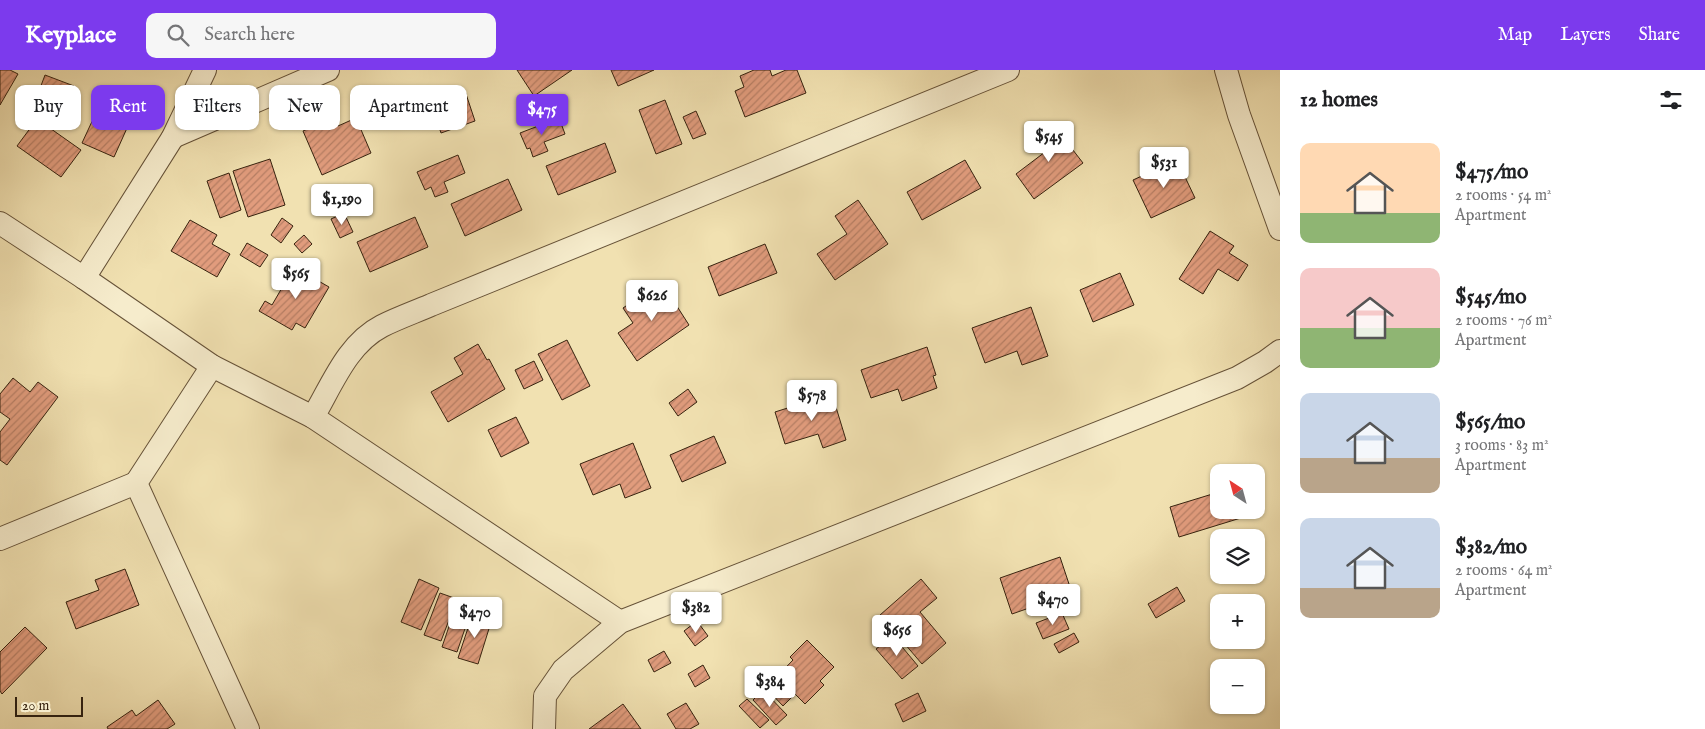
<!DOCTYPE html>
<html lang="en">
<head>
<meta charset="utf-8">
<style>
  :root { --surface:#fff; --page:#f6f6f6; --text:#202124; --muted:#757577; --accent:#7c3aed }
  body { margin:0; font-family:"IM FELL English",serif; background:var(--page); color:var(--text); height:100vh; display:flex; flex-direction:column; font-size:19px; white-space:nowrap }
  * { box-sizing:border-box; margin:0 }
  p { font-size:16px; color:var(--muted) }
  .icon { flex:none; width:28px; height:28px; fill:none; stroke:currentColor; stroke-width:2; stroke-linecap:round; stroke-linejoin:round }
  .map { position:relative; flex:1; overflow:hidden }
  .drawer { display:flex; flex-direction:column; background:var(--surface); width:425px }
  .drawer>* { flex:none }
  .top-card { position:absolute; left:15px; top:15px; width:475px; height:45px; display:flex; gap:10px }
  .needle { width:32px; rotate:324deg }
  .controls { position:absolute; left:1210px; top:394px; display:grid; gap:10px }
  .controls a { display:grid; place-items:center; width:55px; height:55px; border-radius:10px; background:var(--surface); box-shadow:0 1px 4px #0004; font-size:25px }
  .scale { position:absolute; left:15px; bottom:12px; width:68px; box-sizing:border-box; padding-left:5px; border:2px solid #37230f; border-top:0; font-size:14px; line-height:18px; white-space:nowrap; color:#37230f; -webkit-text-stroke:4px #f6eccc; paint-order:stroke }
  .price { position:absolute; translate:-50% -42px; padding:0 11px; border-radius:5px; background:#fff; color:#222; font-size:16px; line-height:32px; filter:drop-shadow(0 1px 2px #0008) }
  .price::after { content:''; position:absolute; left:50%; top:30px; width:15px; height:11px; margin-left:-8px; background:inherit; clip-path:polygon(0 0,100% 0,50% 100%) }
  .price.current { background:var(--accent); color:#fff }
  ul { padding:0; list-style:none }
  li { display:flex; align-items:center; gap:15px; height:125px; padding:0 20px }
  li span { display:grid; place-items:center; flex:none; width:140px; height:100px; border-radius:10px; color:#555 }
  li>.icon { margin-inline-start:auto }
  span .icon { width:60px; height:60px; fill:#fffc; stroke-width:1 }
  li b { font-size:21px }
  h2 { display:flex; justify-content:space-between; align-items:center; height:60px; padding:0 20px; font-size:21px }
  .chip { padding:0 18px; border-radius:10px; background:var(--surface); box-shadow:0 1px 4px #0004; font-size:18px; line-height:45px }
  .chip.current { background:var(--accent); color:#fff }
  header { display:flex; align-items:center; gap:30px; box-sizing:border-box; height:70px; padding:0 25px; background:var(--accent); color:#fff }
  header strong { font-size:24px }
  nav { display:flex; gap:28px; margin-inline-start:auto; font-size:18px }
  .search { width:350px; height:45px; background:var(--page); display:flex; align-items:center; gap:12px; box-sizing:border-box; padding:0 18px; border-radius:10px; color:var(--muted); font-size:19px }
  main { display:flex; flex:1; min-height:0 }
  .map>svg:first-child { display:block }
</style>
</head>
<body>
<header>
<strong>Keyplace</strong>
<div class="search"><svg class="icon" aria-label="search" viewBox="0 0 24 24"><circle cx="10" cy="10" r="6"/><path d="M15 15l6 6"/></svg>Search here</div>
<nav><a>Map</a><a>Layers</a><a>Share</a></nav>
</header>
<main>
<div class="map">
<svg width="1280" height="659" viewBox="0 0 1280 659">
  <defs>
    <pattern id="building-hatch" width="6" height="6" patternUnits="userSpaceOnUse" patternTransform="scale(1.25)"><rect width="6" height="6" fill="#e19c7d"/><path d="M-1 1l2-2M0 6l6-6M5 7l2-2" fill="none" stroke="#b77f65"/></pattern>
  </defs>
  <rect width="100%" height="100%" fill="#f1e1b1"/>
  <filter id="stains"><feTurbulence type="fractalNoise" baseFrequency=".004" numOctaves="4"/><feColorMatrix values="0 0 0 0 .2 0 0 0 0 .09 0 0 0 0 .02 0 0 0 .5 -.17"/></filter>
  <radialGradient id="worn" r=".72"><stop offset=".6" stop-color="#630" stop-opacity="0"/><stop offset="1" stop-color="#630" stop-opacity=".3"/></radialGradient>
  <g fill="url(#building-hatch)" stroke="#37230f">
    <path d="M0 0H10L18 4 0 35Z"/>
    <path d="M517 0H572L534 26Z"/>
    <path d="M611 0H654L618 16Z"/>
    <path d="M754 0H770L772 6 786 0H797L806 23 745 47 735 21 744 17 740 6Z"/>
    <path d="M45 5 74 16 68 31 39 21Z"/>
    <path d="M465 21 475 51 441 63 431 33Z"/>
    <path d="M38 24 57 31 53 43 33 36Z"/>
    <path d="M665 30 682 74 656 84 639 40Z"/>
    <path d="M101 32 132 47 114 87 82 73Z"/>
    <path d="M696 41 706 64 693 69 683 47Z"/>
    <path d="M334 48 338 56 356 48 371 83 322 105 303 61Z"/>
    <path d="M559 48 565 64 544 72 548 81 533 87 530 78 527 79 520 63Z"/>
    <path d="M37 49 81 80 61 107 17 76Z"/>
    <path d="M1052 53 1083 93 1034 129 1016 104 1045 82 1033 67Z"/>
    <path d="M605 73 616 102 558 125 546 96Z"/>
    <path d="M458 85 465 103 444 112 448 122 435 127 431 117 425 120 417 102Z"/>
    <path d="M270 89 285 135 248 147 233 101Z"/>
    <path d="M965 90 981 118 922 150 907 122Z"/>
    <path d="M1177 90 1195 128 1151 148 1133 110Z"/>
    <path d="M229 103 241 140 220 148 207 111Z"/>
    <path d="M508 109 522 140 465 166 451 134Z"/>
    <path d="M858 130 888 174 835 210 817 184 847 164 835 146Z"/>
    <path d="M344 143 353 162 340 168 331 149Z"/>
    <path d="M415 147 428 177 370 202 357 172Z"/>
    <path d="M282 148 293 156 281 173 271 165Z"/>
    <path d="M190 150 217 165 212 174 230 184 217 207 171 181Z"/>
    <path d="M1210 161 1234 176 1229 183 1248 195 1238 211 1218 199 1203 224 1179 209Z"/>
    <path d="M304 165 312 174 302 183 294 174Z"/>
    <path d="M247 173 268 185 260 197 240 185Z"/>
    <path d="M765 174 777 203 719 226 708 197Z"/>
    <path d="M294 197 329 217 305 258 296 253 292 260 259 241 265 231 272 235Z"/>
    <path d="M1120 203 1134 235 1093 252 1080 220Z"/>
    <path d="M658 214 669 229 671 227 689 255 637 291 618 263 633 253 623 238Z"/>
    <path d="M1031 237 1048 286 1022 295 1017 281 985 293 972 258Z"/>
    <path d="M567 270 590 316 562 330 538 284Z"/>
    <path d="M478 274 487 290 489 289 505 319 448 352 431 322 463 304 454 288Z"/>
    <path d="M927 277 936 305 933 306 937 318 902 331 898 319 871 328 861 300Z"/>
    <path d="M534 291 543 310 524 319 515 300Z"/>
    <path d="M13 308 30 322 38 312 58 327 7 395 0 390V362L10 349 0 342V324Z"/>
    <path d="M688 319 697 332 678 346 669 333Z"/>
    <path d="M832 324 846 370 823 378 818 364 785 374 775 342Z"/>
    <path d="M516 347 529 373 501 387 488 360Z"/>
    <path d="M714 366 726 393 682 412 670 385Z"/>
    <path d="M633 373 651 418 625 428 620 414 593 425 580 394Z"/>
    <path d="M1219 422V440H1242L1244 447 1179 467 1170 437Z"/>
    <path d="M1060 487 1072 523 1012 544 1000 508Z"/>
    <path d="M125 499 139 535 76 559 66 532 99 520 95 510Z"/>
    <path d="M419 509 439 518 421 560 401 552Z"/>
    <path d="M921 509 937 528 920 542 946 573 922 594 880 545Z"/>
    <path d="M1177 517 1185 531 1156 548 1148 534Z"/>
    <path d="M440 523 457 529 441 571 424 565Z"/>
    <path d="M457 533 472 538 457 582 442 577Z"/>
    <path d="M473 543 492 549 478 594 458 588Z"/>
    <path d="M1062 543 1069 559 1043 569 1036 553Z"/>
    <path d="M697 551 708 566 695 576 684 561Z"/>
    <path d="M25 557 47 578 2 624 0 621V582Z"/>
    <path d="M1074 563 1079 572 1059 583 1054 574Z"/>
    <path d="M893 566 918 596 902 609 876 579Z"/>
    <path d="M807 570 834 597 820 611 824 615 805 634 795 624 783 636 766 618 793 590 790 587Z"/>
    <path d="M664 581 671 593 654 602 648 590Z"/>
    <path d="M703 595 710 608 695 617 688 604Z"/>
    <path d="M763 620 787 645 776 655 753 630Z"/>
    <path d="M918 623 926 641 903 652 895 634Z"/>
    <path d="M747 629 769 650 760 658 739 636Z"/>
    <path d="M158 630 175 654 167 659H108L107 657 132 640 136 646Z"/>
    <path d="M686 633 699 654 690 659H676L667 644Z"/>
    <path d="M623 634 641 659H589Z"/>
  </g>
  <g fill="none" stroke-linecap="round" stroke-linejoin="round">
    <defs>
      <g id="minor">
        <path d="M1226 0 1239 45 1280 159"/>
        <path d="M173 67 328 0"/>
        <path d="M0 153 84 208 212 296 313 347 620 552"/>
        <path d="M84 208 173 67 205 0"/>
        <path d="M212 296 136 413 248 659"/>
        <path d="M313 347C332 315 347 274 382 256 398 248 415 242 431 235L1008 0"/>
        <path d="M0 469 136 413"/>
        <path d="M544 659 545 626 563 600 620 552 1237 308 1265 292 1280 281"/>
      </g>
    </defs>
    <use href="#minor" stroke="#665238" stroke-width="24"/>
    <use href="#minor" stroke="#f6eccc" stroke-width="22"/>
  </g>
  <rect width="100%" height="100%" filter="url(#stains)"/>
  <rect width="100%" height="100%" fill="url(#worn)"/>
</svg>
<div class="controls">
<a><svg class="needle" viewBox="-14 -14 28 28"><path d="M0-13l5 13h-10z" fill="#e53935"/><path d="M0 13l5-13h-10z" fill="#757577"/></svg></a>
<a><svg class="icon" aria-label="layers" viewBox="0 0 24 24"><path d="M12 4l9 5-9 5-9-5zM3 14l9 5 9-5"/></svg></a>
<a>+</a>
<a>−</a>
</div>
<div class="scale">20 m</div>
<b class="price current" style="left:542px;top:66px">$475</b>
<b class="price" style="left:1049px;top:93px">$545</b>
<b class="price" style="left:1164px;top:119px">$531</b>
<b class="price" style="left:342px;top:156px">$1,190</b>
<b class="price" style="left:296px;top:230px">$565</b>
<b class="price" style="left:652px;top:252px">$626</b>
<b class="price" style="left:812px;top:352px">$578</b>
<b class="price" style="left:1053px;top:556px">$470</b>
<b class="price" style="left:696px;top:564px">$382</b>
<b class="price" style="left:475px;top:569px">$470</b>
<b class="price" style="left:897px;top:587px">$656</b>
<b class="price" style="left:770px;top:638px">$384</b>
<div class="top-card">
<a class="chip">Buy</a>
<a class="chip current">Rent</a>
<a class="chip">Filters</a>
<a class="chip">New</a>
<a class="chip">Apartment</a>
</div>
</div>
<section class="drawer">
<h2>12 homes<svg class="icon" aria-label="filters" viewBox="0 0 24 24"><path d="M4 7h16M4 17h16"/><circle cx="9" cy="7" r="2"/><circle cx="15" cy="17" r="2"/></svg></h2>
<ul>
<li><span style="background:linear-gradient(#ffd9b3 70%,#8fb573 0)"><svg class="icon" aria-label="home" viewBox="0 0 24 24"><path d="M3 11l9-7 9 7M6 9v11h12V9"/></svg></span><div><b>$475/mo</b><p>2 rooms · 54 m²</p><p>Apartment</p></div></li>
<li><span style="background:linear-gradient(#f6c9c9 60%,#8fb573 0)"><svg class="icon" aria-label="home" viewBox="0 0 24 24"><path d="M3 11l9-7 9 7M6 9v11h12V9"/></svg></span><div><b>$545/mo</b><p>2 rooms · 76 m²</p><p>Apartment</p></div></li>
<li><span style="background:linear-gradient(#c9d6e8 65%,#b9a48a 0)"><svg class="icon" aria-label="home" viewBox="0 0 24 24"><path d="M3 11l9-7 9 7M6 9v11h12V9"/></svg></span><div><b>$565/mo</b><p>3 rooms · 83 m²</p><p>Apartment</p></div></li>
<li><span style="background:linear-gradient(#c9d6e8 70%,#b9a48a 0)"><svg class="icon" aria-label="home" viewBox="0 0 24 24"><path d="M3 11l9-7 9 7M6 9v11h12V9"/></svg></span><div><b>$382/mo</b><p>2 rooms · 64 m²</p><p>Apartment</p></div></li>
</ul>
</section>
</main>
</body>
</html>
